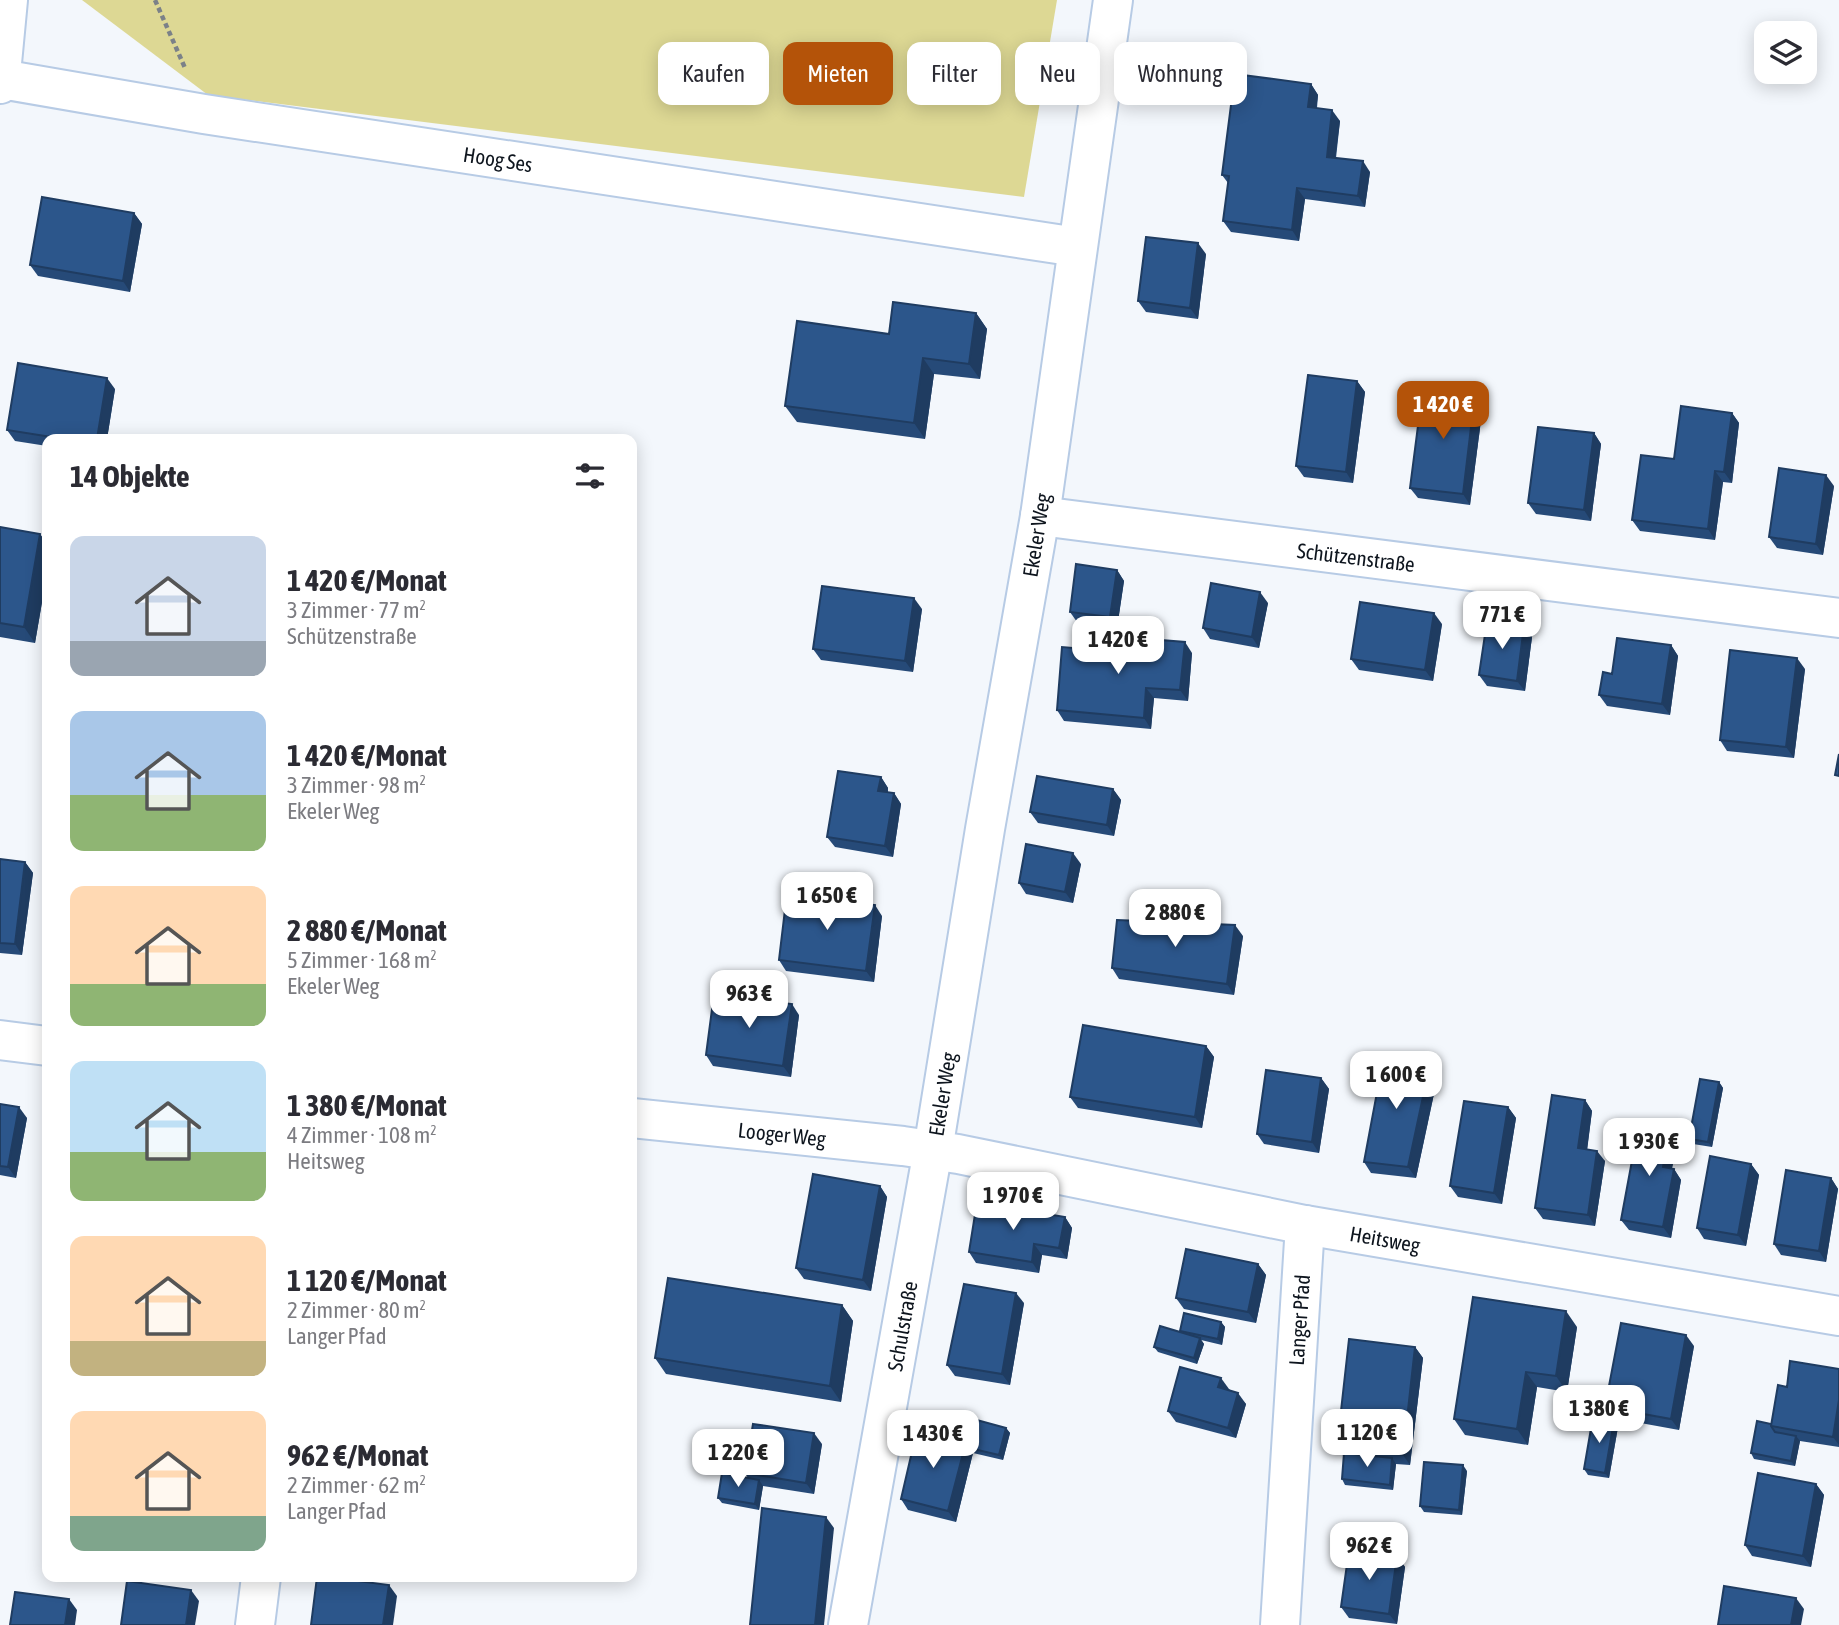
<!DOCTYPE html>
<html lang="de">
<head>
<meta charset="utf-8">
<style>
  :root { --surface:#fff; --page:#f7f7f7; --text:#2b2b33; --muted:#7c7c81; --accent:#b45309 }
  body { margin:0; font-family:"Asap Condensed",sans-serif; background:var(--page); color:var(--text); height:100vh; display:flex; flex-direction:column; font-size:26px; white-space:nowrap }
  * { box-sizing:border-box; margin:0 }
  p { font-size:23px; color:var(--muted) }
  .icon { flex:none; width:38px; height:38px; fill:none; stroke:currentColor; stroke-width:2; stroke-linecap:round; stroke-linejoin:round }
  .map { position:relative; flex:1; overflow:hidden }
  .details { position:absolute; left:42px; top:434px; width:595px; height:1148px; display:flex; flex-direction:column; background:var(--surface); border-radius:14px; box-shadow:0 4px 18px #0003 }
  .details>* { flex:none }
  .top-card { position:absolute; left:658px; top:42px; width:665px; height:63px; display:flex; gap:14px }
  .fabs { position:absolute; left:1754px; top:21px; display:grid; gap:14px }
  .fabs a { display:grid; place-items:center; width:63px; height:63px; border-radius:14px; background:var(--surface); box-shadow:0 4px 18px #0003; font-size:35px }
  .price { position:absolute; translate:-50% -60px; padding:0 16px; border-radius:14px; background:#fff; color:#222; font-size:23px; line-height:46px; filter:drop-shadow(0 2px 4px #0008) }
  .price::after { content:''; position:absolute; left:50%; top:42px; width:21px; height:16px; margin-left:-10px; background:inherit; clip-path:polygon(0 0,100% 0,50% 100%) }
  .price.selected { background:var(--accent); color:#fff }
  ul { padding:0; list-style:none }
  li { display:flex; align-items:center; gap:21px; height:175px; padding:0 28px }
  li span { display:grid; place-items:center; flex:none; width:196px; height:140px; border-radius:14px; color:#555 }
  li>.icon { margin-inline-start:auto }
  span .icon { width:84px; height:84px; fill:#fffc; stroke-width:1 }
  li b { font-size:30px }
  h2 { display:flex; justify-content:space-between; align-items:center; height:84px; padding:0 28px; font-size:30px }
  .tag { padding:0 24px; border-radius:14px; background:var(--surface); box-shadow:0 4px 18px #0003; font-size:24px; line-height:63px }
  .tag.selected { background:var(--accent); color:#fff }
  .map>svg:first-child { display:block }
</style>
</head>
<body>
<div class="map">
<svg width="1839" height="1625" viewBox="0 0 1839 1625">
  <rect width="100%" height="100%" fill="#f3f7fc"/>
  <path fill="#ddd894" d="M82 0H1057L1024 197 208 95Z"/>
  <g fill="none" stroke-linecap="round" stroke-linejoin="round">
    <defs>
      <g id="street">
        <path d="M1 79 204 114 1077 247"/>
        <path d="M0 84 8 0H6"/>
        <path d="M1040 516 1839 618"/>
        <path d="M0 1040 47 1046"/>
        <path d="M632 1118 903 1146 958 1154 1305 1225 1839 1316"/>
        <path d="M255 1625 261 1577"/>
        <path d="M848 1625 933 1150 985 829 1040 516 1113 0"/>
        <path d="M1280 1625 1305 1225"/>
      </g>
    </defs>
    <use href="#street" stroke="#b7cbe5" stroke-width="42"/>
    <path stroke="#7b8188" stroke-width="4.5" stroke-dasharray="5 3.5" stroke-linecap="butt" d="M155 0 185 68"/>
    <use href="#street" stroke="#fff" stroke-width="38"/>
  </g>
  <g fill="#264a78">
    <path d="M1311 84 1318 95 1317 108 1340 121 1336 158 1370 172 1365 207 1305 199 1299 241 1231 232 1223 221 1228 183 1222 175Z"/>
    <path d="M134 213 142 224 130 292 38 276 30 265Z"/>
    <path d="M1206 254 1198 319 1146 312 1138 301Z"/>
    <path d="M976 313 987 329 980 379 934 374 925 439 797 422 785 406 889 334Z"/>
    <path d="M1357 381 1365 392 1353 483 1304 477 1296 466Z"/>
    <path d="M115 389 107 439H47V446L15 441 7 430Z"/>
    <path d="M1475 394 1483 405 1470 505 1418 498 1410 488Z"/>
    <path d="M1732 413 1739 423 1732 483 1723 482 1715 540 1640 531 1632 520 1674 459Z"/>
    <path d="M1594 433 1601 444 1591 521 1536 514 1528 503Z"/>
    <path d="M1834 486 1823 555 1777 548 1769 537Z"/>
    <path d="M0 527 40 534 47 544V573L35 643 0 637Z"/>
    <path d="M1117 570 1124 581 1117 628 1077 622 1070 612Z"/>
    <path d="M1268 603 1259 648 1210 639 1203 628Z"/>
    <path d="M922 609 913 672 821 660 813 649Z"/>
    <path d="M1442 624 1433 681 1359 670 1351 659Z"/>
    <path d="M1532 637 1525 691 1487 686 1479 675Z"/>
    <path d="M1671 645 1678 656 1670 715 1607 706 1599 695 1612 674Z"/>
    <path d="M1109 651 1192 653 1188 701 1154 698 1151 729 1064 721 1057 710Z"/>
    <path d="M1805 669 1794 758 1727 751 1720 740Z"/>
    <path d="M881 777 888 788V792L894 793 901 804 893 857 835 847 827 837Z"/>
    <path d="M1113 789 1121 800 1114 836 1038 823 1030 812Z"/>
    <path d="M0 859 25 862 33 873 22 955 0 953Z"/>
    <path d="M1081 864 1073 903 1026 894 1019 883Z"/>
    <path d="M882 916 874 982 786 971 779 960Z"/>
    <path d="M1243 936 1234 995 1119 979 1112 968Z"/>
    <path d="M799 1015 791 1077 713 1066 706 1055Z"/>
    <path d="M1206 1046 1214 1057 1202 1128 1078 1108 1070 1097Z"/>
    <path d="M1438 1075 1416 1178 1371 1173 1364 1162Z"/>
    <path d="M1321 1078 1329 1089 1319 1153 1264 1144 1257 1134Z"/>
    <path d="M1719 1082 1723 1088 1712 1147 1693 1144 1689 1139Z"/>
    <path d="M1585 1100 1592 1111 1587 1149 1605 1161 1595 1226 1543 1219 1535 1208Z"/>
    <path d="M0 1104 27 1118 16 1178 0 1175Z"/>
    <path d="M1508 1107 1516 1118 1502 1204 1458 1197 1450 1186Z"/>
    <path d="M1678 1139 1672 1168 1674 1169 1681 1180 1671 1238 1629 1230 1621 1220Z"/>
    <path d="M1751 1164 1759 1175 1746 1246 1704 1239 1697 1228Z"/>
    <path d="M1831 1178 1838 1189 1826 1262 1781 1255 1774 1244Z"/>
    <path d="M880 1186 887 1197 871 1291 804 1279 796 1268Z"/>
    <path d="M1065 1217 1072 1228 1067 1259 1042 1255 1039 1273 976 1263 969 1252Z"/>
    <path d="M1258 1264 1266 1275 1256 1323 1184 1309 1176 1298Z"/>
    <path d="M1024 1303 1010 1385 955 1376 947 1365Z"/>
    <path d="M842 1305 853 1321 841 1402 666 1374 655 1358Z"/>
    <path d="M1221 1322 1225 1327 1222 1345 1201 1340 1204 1344 1197 1364 1158 1352 1154 1347 1181 1333 1180 1331Z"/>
    <path d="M1577 1327 1567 1392 1537 1387 1528 1445 1465 1435 1454 1419Z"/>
    <path d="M1694 1346 1679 1430 1613 1418 1605 1407Z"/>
    <path d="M1415 1347 1423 1358 1410 1465 1396 1464 1393 1490 1345 1485 1342 1479 1344 1457 1337 1447Z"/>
    <path d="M1839 1369V1447L1800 1441 1795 1466 1754 1459 1751 1453 1771 1424 1787 1387Z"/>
    <path d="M1229 1389 1246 1404 1236 1438 1176 1422 1168 1411Z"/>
    <path d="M1614 1421 1618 1427 1609 1478 1588 1475 1584 1469Z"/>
    <path d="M1006 1428 1010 1433 1003 1460 973 1453 956 1522 908 1510 901 1499 945 1437Z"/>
    <path d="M822 1444 814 1494 763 1486 759 1510 722 1503 718 1498 748 1478 745 1473Z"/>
    <path d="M1467 1471 1462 1515 1424 1512 1420 1506Z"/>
    <path d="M1816 1484 1824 1495 1811 1567 1752 1556 1745 1545Z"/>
    <path d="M1397 1556 1405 1567 1397 1624 1349 1618 1341 1607Z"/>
  </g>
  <g fill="#1f3c61">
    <path d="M1311 84 1318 95 1315 118 1308 107Z"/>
    <path d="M1332 110 1340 121 1334 168 1327 157Z"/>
    <path d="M1363 161 1370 172 1365 207 1358 196Z"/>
    <path d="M1297 188 1305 199 1299 241 1292 230Z"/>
    <path d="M134 213 142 224 130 292 123 281Z"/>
    <path d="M1198 243 1206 254 1198 319 1190 308Z"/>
    <path d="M976 313 987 329 980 379 969 364Z"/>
    <path d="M923 358 934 374 925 439 914 423Z"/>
    <path d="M107 378 115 389 107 439H97Z"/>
    <path d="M1357 381 1365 392 1353 483 1346 472Z"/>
    <path d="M1475 394 1483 405 1470 505 1463 494Z"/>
    <path d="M1732 413 1739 423 1732 483 1724 472Z"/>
    <path d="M1594 433 1601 444 1591 521 1584 510Z"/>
    <path d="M1715 471 1723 482 1715 540 1708 529Z"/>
    <path d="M1826 475 1834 486 1823 555 1816 544Z"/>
    <path d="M40 534 47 544V573L35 643 24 627Z"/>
    <path d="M1117 570 1124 581 1117 628 1110 617Z"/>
    <path d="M1260 592 1268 603 1259 648 1252 637Z"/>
    <path d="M914 598 922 609 913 672 905 661Z"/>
    <path d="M1434 613 1442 624 1433 681 1425 670Z"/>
    <path d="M1524 626 1532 637 1525 691 1517 681Z"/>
    <path d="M1185 642 1192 653 1188 701 1180 690Z"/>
    <path d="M1671 645 1678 656 1670 715 1662 704Z"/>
    <path d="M1797 658 1805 669 1794 758 1786 747Z"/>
    <path d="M1146 688 1154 698 1151 729 1144 718Z"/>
    <path d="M881 777 888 788 886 802 878 791Z"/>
    <path d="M1113 789 1121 800 1114 836 1107 825Z"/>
    <path d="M894 793 901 804 893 857 885 846Z"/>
    <path d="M1073 853 1081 864 1073 903 1065 892Z"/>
    <path d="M25 862 33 873 22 955 15 944Z"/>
    <path d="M875 905 882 916 874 982 866 971Z"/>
    <path d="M1235 925 1243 936 1234 995 1227 984Z"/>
    <path d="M792 1004 799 1015 791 1077 783 1066Z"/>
    <path d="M1206 1046 1214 1057 1202 1128 1195 1117Z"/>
    <path d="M1430 1064 1438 1075 1416 1178 1408 1167Z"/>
    <path d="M1321 1078 1329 1089 1319 1153 1312 1142Z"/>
    <path d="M1719 1082 1723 1088 1712 1147 1708 1142Z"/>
    <path d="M1585 1100 1592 1111 1586 1159 1578 1148Z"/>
    <path d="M19 1107 27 1118 16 1178 8 1167Z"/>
    <path d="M1508 1107 1516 1118 1502 1204 1494 1193Z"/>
    <path d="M1670 1128 1678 1139 1670 1178 1663 1167Z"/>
    <path d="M1597 1151 1605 1161 1595 1226 1588 1215Z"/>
    <path d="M1751 1164 1759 1175 1746 1246 1738 1235Z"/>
    <path d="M1674 1169 1681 1180 1671 1238 1663 1227Z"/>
    <path d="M632 1173 636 1179 632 1211Z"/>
    <path d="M1831 1178 1838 1189 1826 1262 1819 1251Z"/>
    <path d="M880 1186 887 1197 871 1291 863 1280Z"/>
    <path d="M1065 1217 1072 1228 1067 1259 1059 1248Z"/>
    <path d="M1034 1244 1042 1255 1039 1273 1032 1262Z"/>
    <path d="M1258 1264 1266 1275 1256 1323 1248 1312Z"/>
    <path d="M1016 1293 1024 1303 1010 1385 1002 1374Z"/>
    <path d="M842 1305 853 1321 841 1402 830 1386Z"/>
    <path d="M1566 1311 1577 1327 1567 1392 1556 1376Z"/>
    <path d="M1221 1322 1225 1327 1222 1345 1218 1339Z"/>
    <path d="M1686 1335 1694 1346 1679 1430 1671 1419Z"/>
    <path d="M1200 1338 1204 1344 1197 1364 1194 1358Z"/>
    <path d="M1415 1347 1423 1358 1410 1465 1403 1455Z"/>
    <path d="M1526 1372 1537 1387 1528 1445 1517 1429Z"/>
    <path d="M1221 1378 1229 1389 1226 1398 1218 1387Z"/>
    <path d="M1238 1393 1246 1404 1236 1438 1228 1428Z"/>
    <path d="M1839 1400V1445L1833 1437Z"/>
    <path d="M1614 1421 1618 1427 1609 1478 1605 1473Z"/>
    <path d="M1006 1428 1010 1433 1003 1460 999 1455Z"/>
    <path d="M814 1433 822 1444 814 1494 806 1483Z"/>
    <path d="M1796 1436 1800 1441 1795 1466 1791 1461Z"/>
    <path d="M966 1442 973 1453 956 1522 948 1511Z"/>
    <path d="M1392 1458 1396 1464 1393 1490 1390 1485Z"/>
    <path d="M1463 1465 1467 1471 1462 1515 1459 1510Z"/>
    <path d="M759 1480 763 1486 759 1510 755 1504Z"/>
    <path d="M1816 1484 1824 1495 1811 1567 1803 1556Z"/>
    <path d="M826 1517 834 1528 824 1625H815Z"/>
    <path d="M1397 1556 1405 1567 1397 1624 1389 1614Z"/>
    <path d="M389 1585 397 1596 393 1625H383Z"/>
    <path d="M191 1590 199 1601 195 1625H186Z"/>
    <path d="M1796 1598 1804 1609 1801 1625H1791Z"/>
    <path d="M69 1599 77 1610 75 1625H65Z"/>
  </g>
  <g fill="#2c568b" stroke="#1f3c61" stroke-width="2">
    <path d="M1235 74 1311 84 1308 107 1332 110 1327 157 1363 161 1358 196 1297 188 1292 230 1223 221 1229 176 1222 175Z"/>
    <path d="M42 197 134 213 123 281 30 265Z"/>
    <path d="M1146 237 1198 243 1190 308 1138 301Z"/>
    <path d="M893 302 976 313 969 364 923 358 914 423 785 406 797 321 889 334Z"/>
    <path d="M18 363 107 378 97 439H64L7 430Z"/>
    <path d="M1308 375 1357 381 1346 472 1296 466Z"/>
    <path d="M1423 387 1475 394 1463 494 1410 488Z"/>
    <path d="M1681 406 1732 413 1724 472 1715 471 1708 529 1632 520 1641 455 1674 459Z"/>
    <path d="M1538 427 1594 433 1584 510 1528 503Z"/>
    <path d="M1779 468 1826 475 1816 544 1769 537Z"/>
    <path d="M0 527 40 534 24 627 0 623Z"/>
    <path d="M1076 564 1117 570 1110 617 1070 612Z"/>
    <path d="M1211 583 1260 592 1252 637 1203 628Z"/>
    <path d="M822 586 914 598 905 661 813 649Z"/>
    <path d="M1360 602 1434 613 1425 670 1351 659Z"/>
    <path d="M1487 621 1524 626 1517 681 1479 675Z"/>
    <path d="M1111 636 1185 642 1180 690 1146 688 1144 718 1057 710 1062 647 1109 651Z"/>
    <path d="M1617 638 1671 645 1662 704 1599 695 1603 672 1612 674Z"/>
    <path d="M1730 650 1797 658 1786 747 1720 740Z"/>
    <path d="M1839 754V776L1835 775Z"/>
    <path d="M838 771 881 777 878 791 894 793 885 846 827 837Z"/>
    <path d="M1037 776 1113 789 1107 825 1030 812Z"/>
    <path d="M1026 844 1073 853 1065 892 1019 883Z"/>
    <path d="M0 859 25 862 15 944 0 943Z"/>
    <path d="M787 893 875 905 866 971 779 960Z"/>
    <path d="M1117 920 1235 925 1227 984 1112 968Z"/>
    <path d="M47 937V954H44Z"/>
    <path d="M714 994 792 1004 783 1066 706 1055Z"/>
    <path d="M1083 1025 1206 1046 1195 1117 1070 1097Z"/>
    <path d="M1384 1055 1430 1064 1408 1167 1364 1162Z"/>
    <path d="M1266 1070 1321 1078 1312 1142 1257 1134Z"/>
    <path d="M1700 1079 1719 1082 1708 1142 1689 1139Z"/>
    <path d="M1552 1095 1585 1100 1578 1148 1597 1151 1588 1215 1535 1208Z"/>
    <path d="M1464 1101 1508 1107 1494 1193 1450 1186Z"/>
    <path d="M0 1104 19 1107 8 1167 0 1166Z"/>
    <path d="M1639 1123 1670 1128 1663 1167 1674 1169 1663 1227 1621 1220Z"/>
    <path d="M1710 1156 1751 1164 1738 1235 1697 1228Z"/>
    <path d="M1786 1170 1831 1178 1819 1251 1774 1244Z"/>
    <path d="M813 1174 880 1186 863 1280 796 1268Z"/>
    <path d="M977 1202 1065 1217 1059 1248 1034 1244 1032 1262 969 1252Z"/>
    <path d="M1186 1249 1258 1264 1248 1312 1176 1298Z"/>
    <path d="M668 1278 842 1305 830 1386 655 1358Z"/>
    <path d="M964 1284 1016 1293 1002 1374 947 1365Z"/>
    <path d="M1473 1297 1566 1311 1556 1376 1526 1372 1517 1429 1454 1419Z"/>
    <path d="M1184 1313 1221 1322 1218 1339 1180 1331Z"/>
    <path d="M1621 1323 1686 1335 1671 1419 1605 1407Z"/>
    <path d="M1160 1326 1200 1338 1194 1358 1154 1347Z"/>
    <path d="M1349 1339 1415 1347 1403 1455 1337 1447Z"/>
    <path d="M1790 1361 1839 1369V1400L1833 1437 1771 1426 1778 1385 1787 1387Z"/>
    <path d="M1180 1367 1221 1378 1218 1387 1238 1393 1228 1428 1168 1411Z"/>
    <path d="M951 1413 1006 1428 999 1455 969 1448 966 1442 945 1437Z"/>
    <path d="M1593 1417 1614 1421 1605 1473 1584 1469Z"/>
    <path d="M1757 1421 1771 1424V1426L1775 1432 1796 1436 1791 1461 1751 1453Z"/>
    <path d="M753 1424 814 1433 806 1483 745 1473Z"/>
    <path d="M917 1430 966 1442 948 1511 901 1499Z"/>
    <path d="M1344 1453 1392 1458 1390 1485 1342 1479Z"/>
    <path d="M1424 1462 1463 1465 1459 1510 1420 1506Z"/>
    <path d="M722 1473 759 1480 755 1504 718 1498Z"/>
    <path d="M1758 1473 1816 1484 1803 1556 1745 1545Z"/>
    <path d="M762 1508 826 1517 815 1625H750Z"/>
    <path d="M1349 1550 1397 1556 1389 1614 1341 1607Z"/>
    <path d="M317 1577H327L389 1585 383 1625H311Z"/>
    <path d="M127 1581 191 1590 186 1625H121Z"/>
    <path d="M1724 1586 1796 1598 1791 1625H1718Z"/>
    <path d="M15 1592 69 1599 65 1625H10Z"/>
  </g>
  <g text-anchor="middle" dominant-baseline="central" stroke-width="7" stroke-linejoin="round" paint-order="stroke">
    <g font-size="21" fill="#0e151e" stroke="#fff">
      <text transform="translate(498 159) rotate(9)">Hoog Ses</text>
      <text transform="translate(1036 535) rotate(-81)">Ekeler Weg</text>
      <text transform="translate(1356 557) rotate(7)">Schützenstraße</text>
      <text transform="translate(942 1094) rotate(-81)">Ekeler Weg</text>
      <text transform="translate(782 1134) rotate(6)">Looger Weg</text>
      <text transform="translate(1385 1239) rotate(10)">Heitsweg</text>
      <text transform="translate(1299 1320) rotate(-86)">Langer Pfad</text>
      <text transform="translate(902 1326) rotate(-80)">Schulstraße</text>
    </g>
  </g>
</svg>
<div class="fabs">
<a><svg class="icon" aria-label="layers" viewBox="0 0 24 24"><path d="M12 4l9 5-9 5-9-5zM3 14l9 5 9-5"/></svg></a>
</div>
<b class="price selected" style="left:1443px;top:441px">1 420 €</b>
<b class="price" style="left:1502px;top:651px">771 €</b>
<b class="price" style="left:1118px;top:676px">1 420 €</b>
<b class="price" style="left:827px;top:932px">1 650 €</b>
<b class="price" style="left:1175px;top:949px">2 880 €</b>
<b class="price" style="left:749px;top:1030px">963 €</b>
<b class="price" style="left:1396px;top:1111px">1 600 €</b>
<b class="price" style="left:1649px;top:1178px">1 930 €</b>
<b class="price" style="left:1013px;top:1232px">1 970 €</b>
<b class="price" style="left:1599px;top:1445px">1 380 €</b>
<b class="price" style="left:1367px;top:1469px">1 120 €</b>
<b class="price" style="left:933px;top:1470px">1 430 €</b>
<b class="price" style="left:738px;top:1489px">1 220 €</b>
<b class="price" style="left:1369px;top:1582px">962 €</b>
<div class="top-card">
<a class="tag">Kaufen</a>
<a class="tag selected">Mieten</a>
<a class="tag">Filter</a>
<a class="tag">Neu</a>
<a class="tag">Wohnung</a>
</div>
<section class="details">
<h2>14 Objekte<svg class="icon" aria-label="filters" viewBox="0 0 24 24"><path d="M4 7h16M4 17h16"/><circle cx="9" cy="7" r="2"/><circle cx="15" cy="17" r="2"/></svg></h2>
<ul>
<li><span style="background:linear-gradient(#c9d6e8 75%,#9aa5b1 0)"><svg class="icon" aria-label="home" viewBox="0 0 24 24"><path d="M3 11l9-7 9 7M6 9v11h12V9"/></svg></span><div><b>1 420 €/Monat</b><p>3 Zimmer · 77 m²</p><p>Schützenstraße</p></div></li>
<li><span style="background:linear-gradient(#a9c7e8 60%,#8fb573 0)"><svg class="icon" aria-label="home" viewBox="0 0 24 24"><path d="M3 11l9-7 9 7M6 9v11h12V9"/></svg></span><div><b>1 420 €/Monat</b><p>3 Zimmer · 98 m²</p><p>Ekeler Weg</p></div></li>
<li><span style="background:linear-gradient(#ffd9b3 70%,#8fb573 0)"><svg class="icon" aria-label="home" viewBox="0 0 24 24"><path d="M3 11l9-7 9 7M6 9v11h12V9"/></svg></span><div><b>2 880 €/Monat</b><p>5 Zimmer · 168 m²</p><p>Ekeler Weg</p></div></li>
<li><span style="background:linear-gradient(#bfe0f5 65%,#8fb573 0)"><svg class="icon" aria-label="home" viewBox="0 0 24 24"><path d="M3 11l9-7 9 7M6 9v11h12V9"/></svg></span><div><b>1 380 €/Monat</b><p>4 Zimmer · 108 m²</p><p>Heitsweg</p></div></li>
<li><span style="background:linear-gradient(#ffd9b3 75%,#c2b280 0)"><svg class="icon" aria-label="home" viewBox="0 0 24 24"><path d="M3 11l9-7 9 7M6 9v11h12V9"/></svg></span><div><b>1 120 €/Monat</b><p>2 Zimmer · 80 m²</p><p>Langer Pfad</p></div></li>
<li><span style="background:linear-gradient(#ffd9b3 75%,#7fa58c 0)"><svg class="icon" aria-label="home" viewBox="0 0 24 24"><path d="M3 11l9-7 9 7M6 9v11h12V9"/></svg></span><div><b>962 €/Monat</b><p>2 Zimmer · 62 m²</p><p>Langer Pfad</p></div></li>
</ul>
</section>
</div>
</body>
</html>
